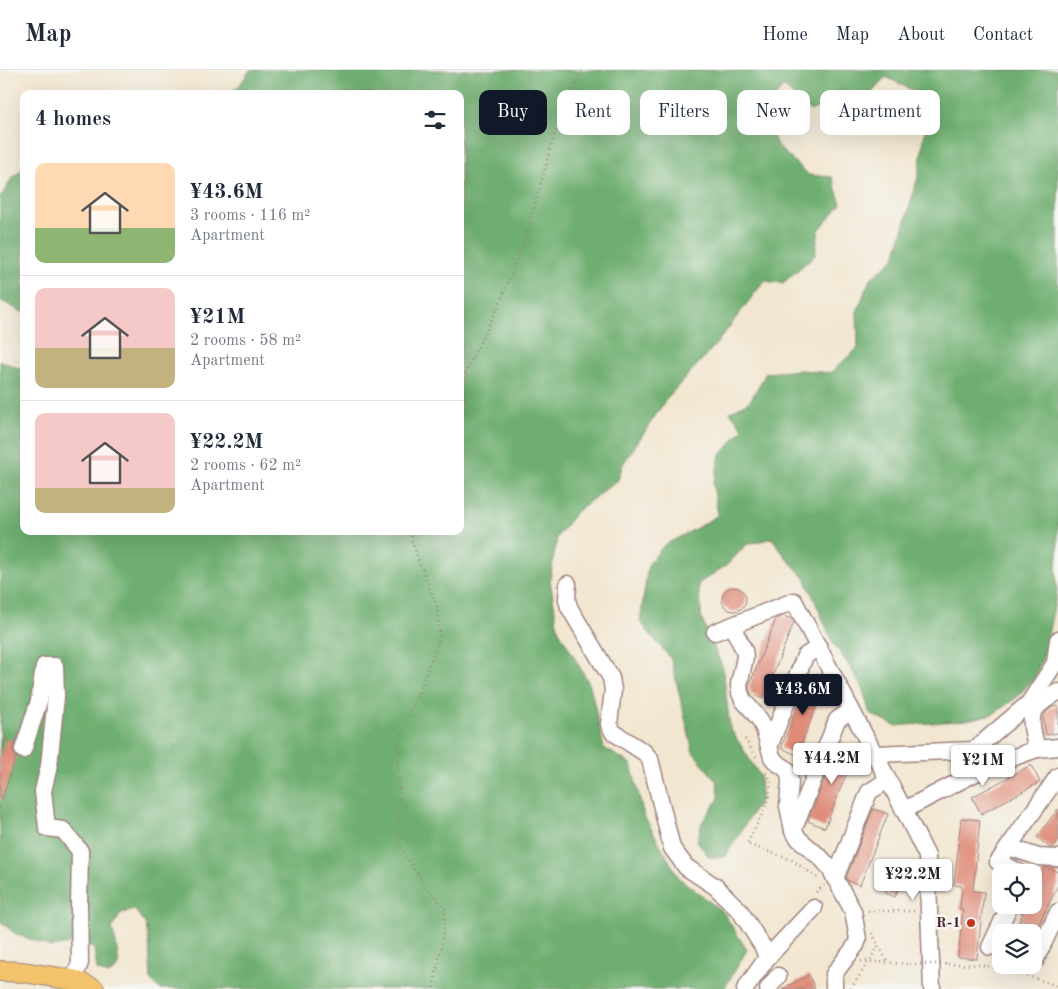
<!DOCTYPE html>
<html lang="en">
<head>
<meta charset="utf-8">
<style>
  :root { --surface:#fff; --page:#f6f6f7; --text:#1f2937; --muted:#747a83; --line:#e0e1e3; --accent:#111827 }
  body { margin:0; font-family:"Old Standard TT",serif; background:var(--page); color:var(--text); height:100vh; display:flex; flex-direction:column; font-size:19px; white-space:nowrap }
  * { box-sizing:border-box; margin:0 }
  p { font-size:16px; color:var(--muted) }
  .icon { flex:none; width:28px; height:28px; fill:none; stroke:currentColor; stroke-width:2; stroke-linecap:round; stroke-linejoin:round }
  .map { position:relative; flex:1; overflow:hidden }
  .details { position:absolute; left:20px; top:20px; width:444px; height:445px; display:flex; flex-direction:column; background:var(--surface); border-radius:10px; box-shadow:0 5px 20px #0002 }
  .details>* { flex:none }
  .top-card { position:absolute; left:479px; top:20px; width:475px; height:45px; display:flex; gap:10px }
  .tools { position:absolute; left:992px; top:794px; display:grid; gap:10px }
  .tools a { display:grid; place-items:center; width:50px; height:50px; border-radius:10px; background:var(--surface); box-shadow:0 5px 20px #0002; font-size:25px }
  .price { position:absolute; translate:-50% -42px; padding:0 11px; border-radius:5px; background:#fff; color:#222; font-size:16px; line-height:32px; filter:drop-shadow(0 1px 2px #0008) }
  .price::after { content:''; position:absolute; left:50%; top:30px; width:15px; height:11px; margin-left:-8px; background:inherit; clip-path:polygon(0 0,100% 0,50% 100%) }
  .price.active { background:var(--accent); color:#fff }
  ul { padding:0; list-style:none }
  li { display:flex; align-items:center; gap:15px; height:125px; padding:0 15px }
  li+li { border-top:1px solid var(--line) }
  li span { display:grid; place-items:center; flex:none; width:140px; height:100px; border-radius:10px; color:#555 }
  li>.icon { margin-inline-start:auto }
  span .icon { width:60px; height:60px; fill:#fffc; stroke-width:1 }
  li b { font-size:21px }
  h2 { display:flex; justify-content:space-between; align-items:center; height:60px; padding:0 15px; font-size:21px }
  .chip { padding:0 18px; border-radius:10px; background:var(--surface); box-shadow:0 5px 20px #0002; font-size:18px; line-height:45px }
  .chip.active { background:var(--accent); color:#fff }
  header { display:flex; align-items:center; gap:30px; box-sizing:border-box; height:70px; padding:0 25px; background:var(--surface); border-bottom:1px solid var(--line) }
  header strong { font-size:24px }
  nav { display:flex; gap:28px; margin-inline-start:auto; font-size:18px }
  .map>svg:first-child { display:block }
</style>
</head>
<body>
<header>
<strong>Map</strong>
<nav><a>Home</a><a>Map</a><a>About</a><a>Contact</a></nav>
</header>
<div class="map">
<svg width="1058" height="919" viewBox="0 0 1058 919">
  <rect width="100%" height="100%" fill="#f6f6f2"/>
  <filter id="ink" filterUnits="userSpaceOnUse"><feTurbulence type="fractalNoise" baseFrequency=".02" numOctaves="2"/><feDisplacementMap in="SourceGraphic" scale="10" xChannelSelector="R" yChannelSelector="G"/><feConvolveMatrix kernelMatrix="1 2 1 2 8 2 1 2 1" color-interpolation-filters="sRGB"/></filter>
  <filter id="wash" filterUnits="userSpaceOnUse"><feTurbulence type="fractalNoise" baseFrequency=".0096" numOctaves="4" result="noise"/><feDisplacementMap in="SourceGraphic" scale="20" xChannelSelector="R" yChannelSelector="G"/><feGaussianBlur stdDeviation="1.12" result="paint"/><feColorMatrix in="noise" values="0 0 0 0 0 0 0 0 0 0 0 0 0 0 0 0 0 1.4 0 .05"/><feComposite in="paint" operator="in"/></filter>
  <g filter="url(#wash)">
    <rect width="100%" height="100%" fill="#f2e6d0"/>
    <g fill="#6eae6f" stroke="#5c664d">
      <path d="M250 0H1058V488L1056 494 1057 522 1044 585 1034 609 1015 629 993 644 967 650 895 656 870 644 862 617 848 594 833 573 805 508 787 489 772 468 746 475 728 494 698 514 702 550 723 598 730 658 760 706 761 729 725 787H709L697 771 702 752 719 728 717 712 693 682 671 589 640 552 648 495 664 475 695 459 718 445 713 415 720 386 743 359 730 342 750 331 766 303 801 300 830 303 858 278 857 242 870 209 895 188 918 107 930 29 886 7 865 30 834 31 810 41 783 16 764 43 777 76 809 105 832 107 841 134 819 160 815 185 783 213 764 211 717 273 667 328 623 394 618 410 577 441 557 467 550 510 558 559 590 615 604 678 631 694 644 746 679 808 723 842 747 880 724 919H160L151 911 149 873 146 855 135 840 121 843 112 859 116 873 119 896 108 905 97 900 94 878 76 873 51 877 14 863 0 851V291L24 300V461H460V24H229L240 15Z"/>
      <path d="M24 98V243L0 230V126L3 124 12 108Z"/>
    </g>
    <g id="blocks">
      <g fill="#e08b78">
        <circle cx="734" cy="529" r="12"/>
        <path d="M783 546 792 549 794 552 763 629 751 624 749 616 776 549Z"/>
        <path d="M809 607 825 614 797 685 781 678Z"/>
        <path d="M1058 636V663L1046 665 1043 647 1047 641 1053 637Z"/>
        <path d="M6 669 15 672 13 682 16 687 2 729H0V688Z"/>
        <path d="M839 672 856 679 825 758 808 751Z"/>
        <path d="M1031 695 1040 712 981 744 972 727Z"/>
        <path d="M873 739 888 744 860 815 848 811 846 808Z"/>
        <path d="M1058 739V771L1053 778H1050L1037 767Z"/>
        <path d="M961 748 980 750 973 821 984 822 977 889 958 887 963 840 960 839 962 816 954 815Z"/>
        <path d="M1045 797 1058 802V815L1035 862H1014L1023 843 1020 842 1024 835H1034V821Z"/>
        <path d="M895 800 904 804 895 827 885 823Z"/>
        <path d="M809 905 815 919H782Z"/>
      </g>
    </g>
  </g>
  <g filter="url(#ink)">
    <use href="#blocks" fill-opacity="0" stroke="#9e827e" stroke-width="1"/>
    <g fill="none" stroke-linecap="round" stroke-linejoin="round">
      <defs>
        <g id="minor">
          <path d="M568 514 567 529 569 537 611 608 613 620 609 654 613 662 645 683 650 689 672 778 686 797 716 817 740 841 763 877 767 888"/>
          <path d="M732 556 744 580 745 587 739 615 740 623 743 630 751 639 760 650 764 659 772 687 776 692 785 698 789 703 790 711 788 736 793 761 799 769 822 789 829 797 853 841 858 869 856 875 834 904V919"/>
          <path d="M715 562 794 531 904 740 927 786 932 919"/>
          <path d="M769 677 805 586 819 577"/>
          <path d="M1037 679C1029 647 1026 640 1058 622"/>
          <path d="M23 680 39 631 44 596H55L56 626 49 696 43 721 47 758 63 760 80 781 79 836 80 893 73 910"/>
          <path d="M875 684 974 680 1029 633 1055 593 1058 570"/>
          <path d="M904 740 989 696 1037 679 1058 677"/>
          <path d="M793 761 837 650 851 640"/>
          <path d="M1009 777 1038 787 1058 788"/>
          <path d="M1019 802 998 792 1058 706"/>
          <path d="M835 809 869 722 888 710"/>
          <path d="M990 877 1010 835"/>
          <path d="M1035 891 1058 842"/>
          <path d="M745 919 767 888 814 838"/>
          <path d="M768 919 778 906"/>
        </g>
        <path id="major" d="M0 901 23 902 73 910 94 919"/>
      </defs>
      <use href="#minor" stroke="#9e827e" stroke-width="19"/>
      <use href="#major" stroke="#9e827e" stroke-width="22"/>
      <g stroke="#9e827e" stroke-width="2.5" stroke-dasharray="1 4" stroke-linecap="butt">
        <path d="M460 313 499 235 527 163 554 66 582 0"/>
        <path d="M412 461 411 470 437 537 440 568 409 646 398 675 400 777 423 812 446 840 441 878 433 919"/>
        <path d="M745 669 757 688"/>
        <path d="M766 703 771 710 769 726 765 738 747 774 792 790 819 809"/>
        <path d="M816 822 824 815"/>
        <path d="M868 841H915"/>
        <path d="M872 863 888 893"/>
        <path d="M861 891 910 894"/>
        <path d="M948 894 982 895 1025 905 1058 916"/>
        <path d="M851 919 879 875"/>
      </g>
      <use href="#minor" stroke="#fff" stroke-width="16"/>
      <use href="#major" stroke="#f2c36a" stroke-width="20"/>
      <path stroke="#9e827e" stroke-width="2.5" stroke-dasharray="1 4" stroke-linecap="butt" d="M910 894H948"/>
    </g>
  </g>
  <circle fill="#c8321e" stroke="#f6f6f2" stroke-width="2" cx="971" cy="853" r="5"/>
  <g text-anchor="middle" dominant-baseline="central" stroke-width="5" stroke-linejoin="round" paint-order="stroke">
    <g font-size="15" font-weight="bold" fill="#4a1f2b" stroke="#f6f6f2" text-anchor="end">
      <text x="961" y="853">R-1</text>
    </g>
  </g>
</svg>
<div class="tools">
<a><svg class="icon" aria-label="locate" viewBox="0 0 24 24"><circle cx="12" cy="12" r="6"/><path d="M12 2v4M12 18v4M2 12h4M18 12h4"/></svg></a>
<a><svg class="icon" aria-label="layers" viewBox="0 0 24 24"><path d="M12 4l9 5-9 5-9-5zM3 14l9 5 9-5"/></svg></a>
</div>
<b class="price active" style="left:803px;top:646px">¥43.6M</b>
<b class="price" style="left:832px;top:715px">¥44.2M</b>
<b class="price" style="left:983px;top:717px">¥21M</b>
<b class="price" style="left:913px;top:831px">¥22.2M</b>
<div class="top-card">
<a class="chip active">Buy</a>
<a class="chip">Rent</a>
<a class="chip">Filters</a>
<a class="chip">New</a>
<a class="chip">Apartment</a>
</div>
<section class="details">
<h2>4 homes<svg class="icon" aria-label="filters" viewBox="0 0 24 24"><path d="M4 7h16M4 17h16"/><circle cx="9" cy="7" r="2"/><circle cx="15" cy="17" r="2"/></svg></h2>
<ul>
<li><span style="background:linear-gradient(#ffd9b3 65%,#8fb573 0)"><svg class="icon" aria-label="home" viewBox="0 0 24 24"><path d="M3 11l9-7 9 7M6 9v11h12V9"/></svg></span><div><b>¥43.6M</b><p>3 rooms · 116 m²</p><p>Apartment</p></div></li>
<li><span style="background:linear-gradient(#f6c9c9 60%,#c2b280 0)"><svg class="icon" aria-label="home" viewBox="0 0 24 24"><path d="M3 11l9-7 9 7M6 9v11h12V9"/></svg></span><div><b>¥21M</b><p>2 rooms · 58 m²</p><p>Apartment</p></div></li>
<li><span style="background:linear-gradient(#f6c9c9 75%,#c2b280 0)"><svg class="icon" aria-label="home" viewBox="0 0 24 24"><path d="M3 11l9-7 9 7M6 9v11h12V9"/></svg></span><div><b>¥22.2M</b><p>2 rooms · 62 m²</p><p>Apartment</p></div></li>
</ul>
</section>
</div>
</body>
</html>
